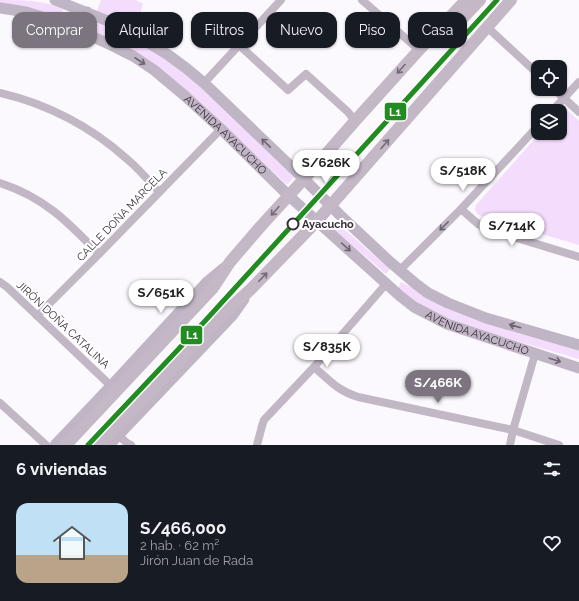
<!DOCTYPE html>
<html lang="es">
<head>
<meta charset="utf-8">
<style>
  :root { --surface:#171b24; --page:#242831; --text:#f1f3f6; --muted:#9ea1a6; --line:#363941; --accent:#7c757f }
  body { margin:0; font-family:Raleway,sans-serif; background:var(--page); color:var(--text); height:100vh; display:flex; flex-direction:column; font-size:15px; white-space:nowrap }
  * { box-sizing:border-box; margin:0 }
  p { font-size:13px; color:var(--muted) }
  .icon { flex:none; width:22px; height:22px; fill:none; stroke:currentColor; stroke-width:2; stroke-linecap:round; stroke-linejoin:round }
  .map { position:relative; height:445px; overflow:hidden }
  .sheet { display:flex; flex-direction:column; background:var(--surface); flex:1 }
  .sheet>* { flex:none }
  .guide { position:absolute; left:12px; top:12px; width:555px; height:36px; display:flex; gap:8px }
  .fabs { position:absolute; left:531px; top:60px; display:grid; gap:8px }
  .fabs a { display:grid; place-items:center; width:36px; height:36px; border-radius:8px; background:var(--surface); box-shadow:0 1px 3px #0004; font-size:20px }
  .price { position:absolute; translate:-50% -34px; padding:0 9px; border-radius:14px; background:#fff; color:#222; font-size:13px; line-height:26px; filter:drop-shadow(0 1px 2px #0008) }
  .price::after { content:''; position:absolute; left:50%; top:24px; width:12px; height:9px; margin-left:-6px; background:inherit; clip-path:polygon(0 0,100% 0,50% 100%) }
  .price.active { background:var(--accent); color:#fff }
  ul { padding:0; list-style:none }
  li { display:flex; align-items:center; gap:12px; height:100px; padding:0 16px }
  li+li { border-top:1px solid var(--line) }
  li span { display:grid; place-items:center; flex:none; width:112px; height:80px; border-radius:12px; color:#555 }
  li>.icon { margin-inline-start:auto }
  span .icon { width:48px; height:48px; fill:#fffc; stroke-width:1 }
  li b { font-size:17px }
  h2 { display:flex; justify-content:space-between; align-items:center; height:48px; padding:0 16px; font-size:17px }
  .chip { padding:0 14px; border-radius:12px; background:var(--surface); box-shadow:0 1px 3px #0004; font-size:14px; line-height:36px }
  .chip.active { background:var(--accent); color:#fff }
  .map>svg:first-child { display:block }
</style>
</head>
<body>
<div class="map">
<svg width="579" height="445" viewBox="0 0 579 445">
  <rect width="100%" height="100%" fill="#fcf9fe"/>
  <g fill="#f4dcfc">
    <path d="M0 0C21 0 45 0 63 9L61 18 0 6Z"/>
    <path d="M101 0H137V1L143 3 138 22 160 37 155 41 129 26 97 11Z"/>
    <path d="M90 17 112 27 166 58 202 86 294 177 287 185 189 93 86 29Z"/>
    <path d="M563 106 579 121V245L484 217 477 214 475 209 476 205 540 133H560V111H559Z"/>
    <path d="M338 224 390 269 386 274 333 229Z"/>
    <path d="M401 282 450 308 579 350V359L465 326 421 306 398 288Z"/>
  </g>
  <g fill="none" stroke-linecap="round" stroke-linejoin="round">
    <g stroke="#c1b7c5" stroke-width="8">
      <path d="M362 0 419 50"/>
      <path d="M487 27 538 74"/>
      <path d="M239 45 288 90 306 74 348 112 355 121"/>
      <path d="M204 83 281 0"/>
      <path d="M554 89 579 112"/>
      <path d="M0 93C47 104 91 127 127 159 139 169 149 181 159 192"/>
      <path d="M552 111 579 82"/>
      <path d="M0 183C44 197 68 222 99 254"/>
      <path d="M461 209 478 224 491 230 579 257"/>
      <path d="M400 270 461 209 538 126"/>
      <path d="M0 282 7 287 111 386"/>
      <path d="M37 316 99 254 221 129"/>
      <path d="M314 367C329 380 338 391 358 397L513 430 559 445"/>
      <path d="M0 403 46 445"/>
      <path d="M118 435 127 443 131 445"/>
      <path d="M257 445 262 426 264 420 314 367 386 284"/>
      <path d="M510 445 513 430 535 354"/>
    </g>
    <g stroke="#c0b5c4" stroke-width="11">
      <path d="M55 0 113 23 137 36 167 54 186 68 204 83 304 179 340 215 389 261 416 284 428 293 448 303 486 318 579 345"/>
      <path id="s1" d="M0 8 26 12 62 23 111 45 133 56 154 70 185 96 221 129 289 196 400 296 414 307 447 324 579 368"/>
      <path d="M80 31 87 12"/>
      <path d="M55 445 111 386 207 282 224 268"/>
      <path d="M109 445 232 316 244 299"/>
    </g>
    <g stroke="#c4b8c7" stroke-width="12">
      <path d="M428 42 446 36 480 0"/>
      <path d="M66 445 213 288 230 262 261 226 313 169 355 121 419 50 466 0"/>
      <path d="M99 445 228 310 251 289 317 221 511 0"/>
    </g>
    <defs>
      <path id="metro-1" d="M88 445 205 321 497 0"/>
    </defs>
    <use href="#metro-1" stroke="#fff" stroke-width="8"/>
    <use href="#metro-1" stroke="#228b22" stroke-width="5"/>
  </g>
  <defs><path id="oneway-shaft" d="M-6 0H5M1.5-3L5.5 0L1.5 3" fill="none" stroke-width="1.6" stroke-linecap="round" stroke-linejoin="round"/></defs>
  <g stroke="#6e6471">
    <use href="#oneway-shaft" transform="translate(140 61) rotate(33)"/>
    <use href="#oneway-shaft" transform="translate(266 143) rotate(-136)"/>
    <use href="#oneway-shaft" transform="translate(346 247) rotate(42)"/>
    <use href="#oneway-shaft" transform="translate(515 326) rotate(-164)"/>
    <use href="#oneway-shaft" transform="translate(555 360) rotate(18)"/>
  </g>
  <g stroke="#766c79">
    <use href="#oneway-shaft" transform="translate(401 69) rotate(132)"/>
    <use href="#oneway-shaft" transform="translate(385 144) rotate(-49)"/>
    <use href="#oneway-shaft" transform="translate(275 211) rotate(132)"/>
    <use href="#oneway-shaft" transform="translate(263 277) rotate(-46)"/>
  </g>
  <use stroke="#6e6572" href="#oneway-shaft" transform="translate(444 226) rotate(135)"/>
  <circle fill="#fff" stroke="#372e3a" stroke-width="2" cx="293" cy="224" r="5.5"/>
  <g text-anchor="middle" dominant-baseline="central" stroke-width="4" stroke-linejoin="round" paint-order="stroke">
    <g font-size="11" fill="#372e3a" stroke="#fff">
      <text stroke="none"><textPath href="#s1" startOffset="264">AVENIDA AYACUCHO</textPath></text>
      <text transform="translate(122 215) rotate(-46)">CALLE DOÑA MARCELA</text>
      <text transform="translate(63 325) rotate(43)">JIRÓN DOÑA CATALINA</text>
      <text stroke="none"><textPath href="#s1" startOffset="588">AVENIDA AYACUCHO</textPath></text>
    </g>
    <g font-size="11" font-weight="bold" fill="#372e3a" stroke="#fff" text-anchor="start">
      <text x="302" y="224">Ayacucho</text>
    </g>
  </g>
  <g stroke="#fff" stroke-width="1.5">
    <rect x="384" y="102" width="23" height="19" rx="4" fill="#228b22"/>
    <rect x="180" y="325" width="23" height="20" rx="4" fill="#228b22"/>
  </g>
  <g font-size="11" text-anchor="middle" font-weight="bold" fill="#fff">
    <text x="395" y="116">L1</text>
    <text x="192" y="339">L1</text>
  </g>
</svg>
<div class="fabs">
<a><svg class="icon" aria-label="locate" viewBox="0 0 24 24"><circle cx="12" cy="12" r="6"/><path d="M12 2v4M12 18v4M2 12h4M18 12h4"/></svg></a>
<a><svg class="icon" aria-label="layers" viewBox="0 0 24 24"><path d="M12 4l9 5-9 5-9-5zM3 14l9 5 9-5"/></svg></a>
</div>
<b class="price" style="left:326px;top:184px">S/626K</b>
<b class="price" style="left:463px;top:192px">S/518K</b>
<b class="price" style="left:512px;top:247px">S/714K</b>
<b class="price" style="left:161px;top:314px">S/651K</b>
<b class="price" style="left:327px;top:368px">S/835K</b>
<b class="price active" style="left:438px;top:404px">S/466K</b>
<div class="guide">
<a class="chip active">Comprar</a>
<a class="chip">Alquilar</a>
<a class="chip">Filtros</a>
<a class="chip">Nuevo</a>
<a class="chip">Piso</a>
<a class="chip">Casa</a>
</div>
</div>
<section class="sheet">
<h2>6 viviendas<svg class="icon" aria-label="filters" viewBox="0 0 24 24"><path d="M4 7h16M4 17h16"/><circle cx="9" cy="7" r="2"/><circle cx="15" cy="17" r="2"/></svg></h2>
<ul>
<li><span style="background:linear-gradient(#bfe0f5 65%,#b9a48a 0)"><svg class="icon" aria-label="home" viewBox="0 0 24 24"><path d="M3 11l9-7 9 7M6 9v11h12V9"/></svg></span><div><b>S/466,000</b><p>2 hab. · 62 m²</p><p>Jirón Juan de Rada</p></div><svg class="icon" aria-label="heart" viewBox="0 0 24 24"><path d="M12 20l-8-8c-3-5 5-10 8-4 3-6 11-1 8 4z"/></svg></li>
</ul>
</section>
</body>
</html>
